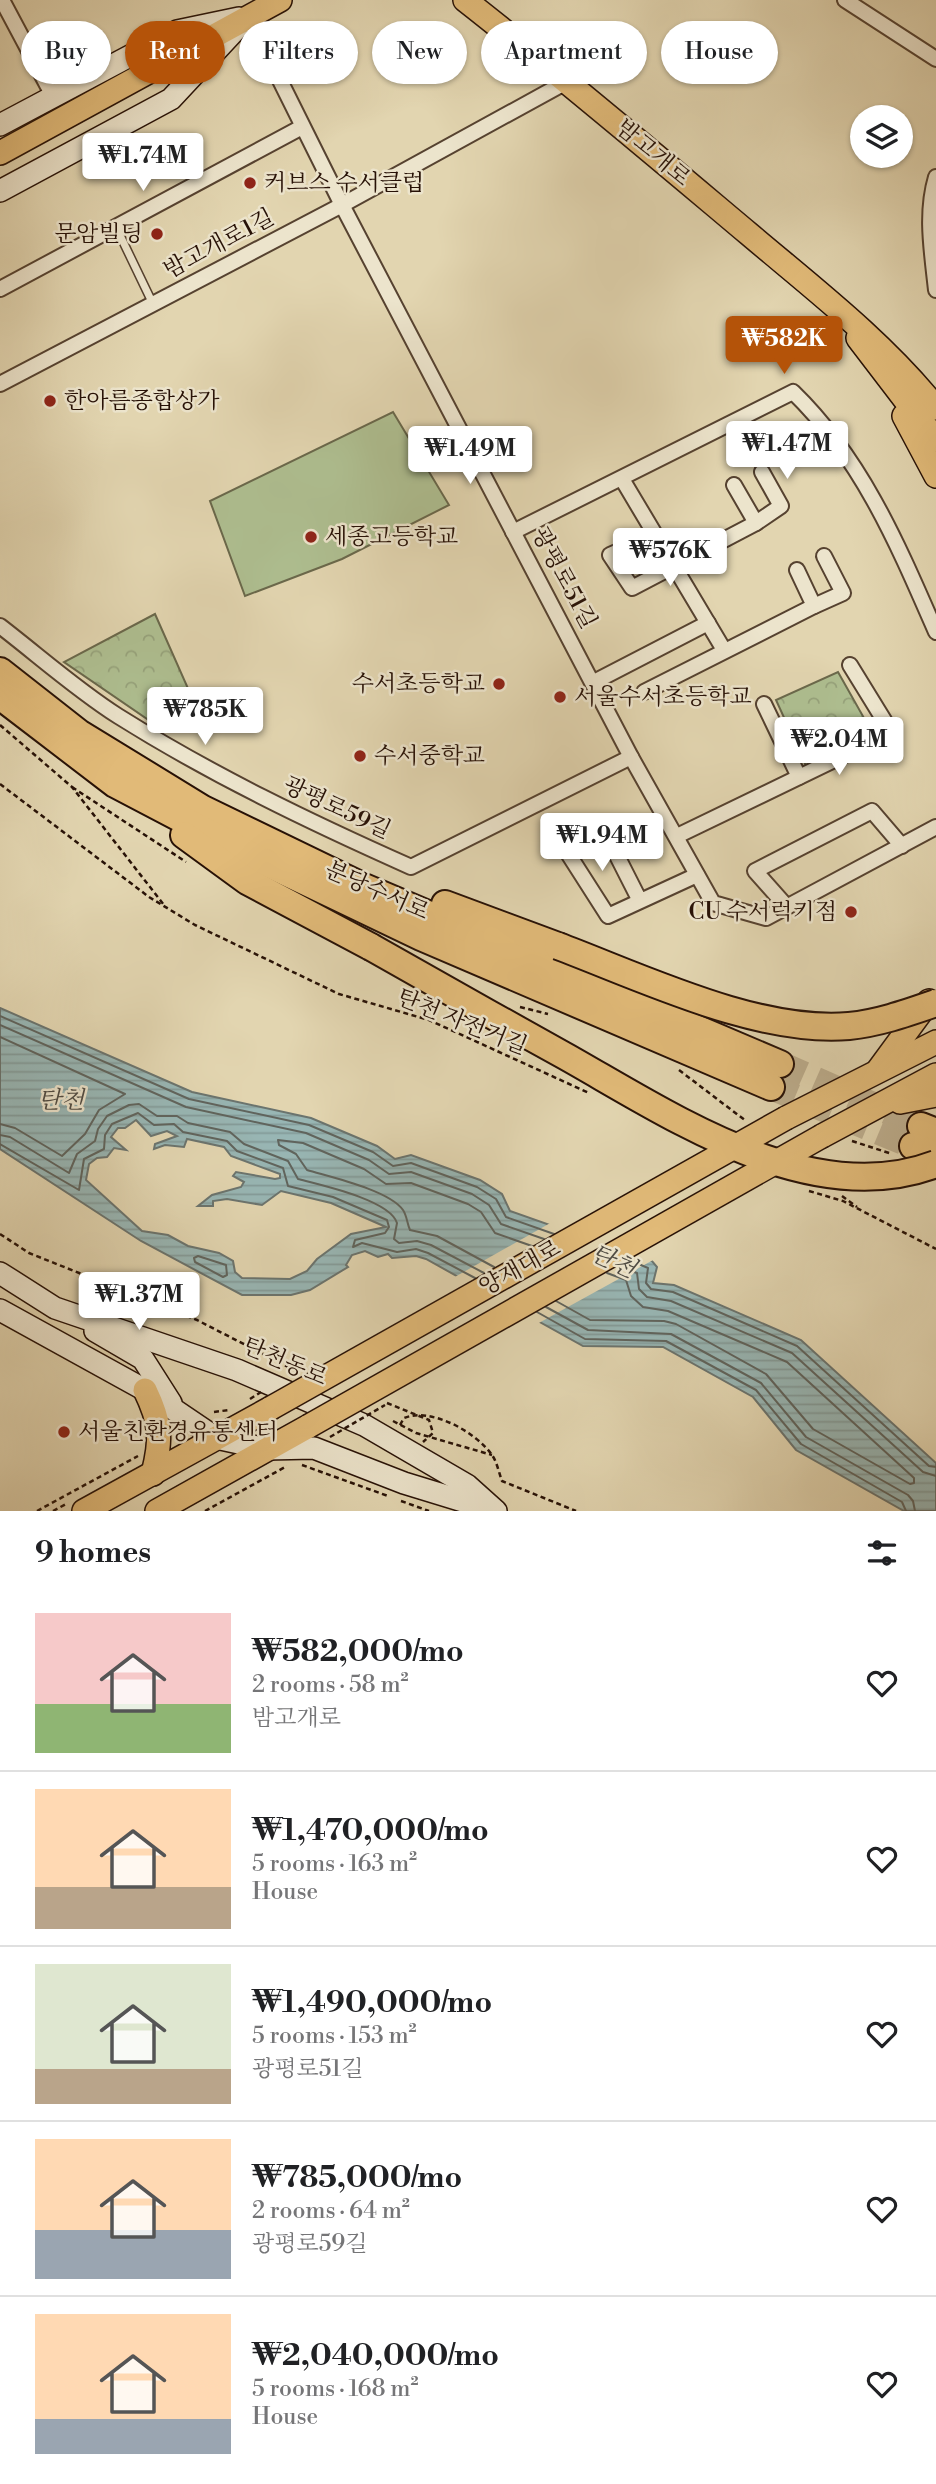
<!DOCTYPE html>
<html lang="en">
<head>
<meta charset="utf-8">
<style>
  :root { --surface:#fff; --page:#f2f2f2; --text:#202124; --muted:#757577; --line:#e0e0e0; --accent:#b45309 }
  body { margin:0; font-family:"Libre Bodoni","Noto Serif KR",serif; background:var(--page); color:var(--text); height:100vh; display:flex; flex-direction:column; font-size:26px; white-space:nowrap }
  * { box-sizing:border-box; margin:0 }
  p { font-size:23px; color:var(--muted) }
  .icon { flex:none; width:38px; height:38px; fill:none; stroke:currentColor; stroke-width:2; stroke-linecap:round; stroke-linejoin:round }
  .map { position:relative; height:1511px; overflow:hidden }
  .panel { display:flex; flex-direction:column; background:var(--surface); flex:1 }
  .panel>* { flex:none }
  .banner { position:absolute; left:21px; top:21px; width:894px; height:63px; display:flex; gap:14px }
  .fabs { position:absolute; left:850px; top:105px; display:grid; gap:14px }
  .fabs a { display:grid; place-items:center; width:63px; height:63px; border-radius:50%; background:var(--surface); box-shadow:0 2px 5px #0004; font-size:35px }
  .price { position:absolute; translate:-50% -60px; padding:0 16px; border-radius:7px; background:#fff; color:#222; font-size:23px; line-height:46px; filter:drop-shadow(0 2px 4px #0008) }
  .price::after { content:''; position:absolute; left:50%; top:42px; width:21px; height:16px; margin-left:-10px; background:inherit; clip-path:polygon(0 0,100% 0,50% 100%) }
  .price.active { background:var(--accent); color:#fff }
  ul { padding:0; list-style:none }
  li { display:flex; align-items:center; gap:21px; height:175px; padding:0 35px }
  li+li { border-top:2px solid var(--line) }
  li span { display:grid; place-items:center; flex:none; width:196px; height:140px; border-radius:0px; color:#555 }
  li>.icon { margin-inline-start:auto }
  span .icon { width:84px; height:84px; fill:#fffc; stroke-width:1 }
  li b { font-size:30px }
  h2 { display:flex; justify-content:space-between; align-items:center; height:84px; padding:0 35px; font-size:30px }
  .tag { padding:0 24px; border-radius:32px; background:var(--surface); box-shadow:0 2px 5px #0004; font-size:24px; line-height:63px }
  .tag.active { background:var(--accent); color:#fff }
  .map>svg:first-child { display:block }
</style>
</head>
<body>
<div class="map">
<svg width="936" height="1511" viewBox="0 0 936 1511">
  <defs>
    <pattern id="park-crowns" width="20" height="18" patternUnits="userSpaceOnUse" patternTransform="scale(1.75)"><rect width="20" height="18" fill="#aebe90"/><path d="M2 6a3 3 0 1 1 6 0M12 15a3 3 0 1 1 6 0" fill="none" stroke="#96a27b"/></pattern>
    <pattern id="water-rules" width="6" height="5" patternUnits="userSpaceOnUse" patternTransform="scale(1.75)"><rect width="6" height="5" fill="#98b6b4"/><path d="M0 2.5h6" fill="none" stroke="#839b99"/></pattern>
  </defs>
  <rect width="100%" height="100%" fill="#e2d5b0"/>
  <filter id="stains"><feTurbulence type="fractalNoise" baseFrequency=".00286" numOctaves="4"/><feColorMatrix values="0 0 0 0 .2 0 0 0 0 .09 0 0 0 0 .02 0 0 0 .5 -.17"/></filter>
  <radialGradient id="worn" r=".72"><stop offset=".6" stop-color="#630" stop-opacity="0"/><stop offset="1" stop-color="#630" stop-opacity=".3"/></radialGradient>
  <path fill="#aebe90" stroke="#6a684b" stroke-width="2" d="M393 412 449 505 342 559 245 596 210 501Z"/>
  <g fill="url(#park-crowns)" stroke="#6a684b" stroke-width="2">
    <path d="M155 614 194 702 153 723 64 662Z"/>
    <path d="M838 672 873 734 807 768 776 700Z"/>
  </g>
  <path fill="url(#water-rules)" stroke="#6b746e" stroke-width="2" fill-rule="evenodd" d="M0 1008 192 1092 311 1118 377 1146 395 1159 411 1155 480 1180 502 1194 510 1211 652 1261 657 1267 653 1283 674 1285 801 1340 936 1463V1511H904L796 1450 753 1397 663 1347 583 1346 426 1259 416 1256 392 1258 388 1254 378 1257 365 1251 352 1255 346 1265 348 1267 310 1290 291 1295H242L141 1241 0 1149ZM136 1120 151 1136 167 1131 177 1136 155 1144 154 1149 165 1145 184 1147 187 1139 224 1147 231 1156 280 1174V1178L275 1179 236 1172 233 1176 244 1182 241 1187 212 1195 198 1206H213V1201L227 1199 262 1205 281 1191 331 1203 386 1227 351 1234 317 1259 307 1271 290 1279 242 1278 235 1272 233 1261 219 1253 188 1246 168 1235 142 1231 86 1180 89 1164 97 1158 107 1157 114 1148 126 1150 111 1137 118 1128H125Z"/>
  <path fill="#e2d5b0" d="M552 1222 655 1259 537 1324 453 1278Z"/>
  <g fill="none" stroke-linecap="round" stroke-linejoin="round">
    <g stroke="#60645d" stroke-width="2">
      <path d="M0 1016 189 1099 309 1125 373 1152 393 1166 411 1163 477 1187 496 1199 506 1217 554 1234"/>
      <path d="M0 1025 186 1107 306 1133 369 1160 389 1174 411 1172 472 1194 489 1205 501 1224 544 1239"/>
      <path d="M0 1037 125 1094 99 1110 85 1134 62 1156 15 1128 0 1124"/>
      <path d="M0 1135 10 1137 69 1173 77 1154 95 1141 98 1129 107 1116 129 1105 139 1104 157 1116H177L188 1123 230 1132 244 1144 288 1161 298 1179C321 1185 390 1200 397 1223L394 1239 399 1243 417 1241 431 1245 484 1273"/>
      <path d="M0 1144 79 1190 84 1159 104 1149 105 1135 112 1124 138 1113 154 1125 174 1124 183 1132 227 1141 237 1151 283 1168 288 1186 333 1197 387 1220 389 1227 385 1233 355 1240 353 1247 362 1243 397 1252 416 1249 428 1253 475 1278"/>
      <path d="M198 1256 226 1265 227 1275 223 1277 195 1262 194 1258Z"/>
      <path d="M629 1260 648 1268 646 1283 651 1289 673 1292 797 1346 929 1466 936 1467"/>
      <path d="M619 1266 637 1273 639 1289 647 1297 671 1301 792 1353 923 1472 936 1476"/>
      <path d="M494 1267 437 1236 410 1230C407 1223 407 1216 403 1210 389 1190 330 1177 307 1170L296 1154 279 1145 278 1140 303 1143 364 1169 386 1184 411 1183 468 1204 481 1212 495 1233 532 1246"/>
      <path d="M556 1301 590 1320 664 1321 676 1324 766 1374 813 1429 910 1484 914 1483V1478L787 1362 668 1311 643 1307 631 1296 626 1280 607 1273"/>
      <path d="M546 1307 588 1330 671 1334 761 1383 806 1437 908 1495 913 1501 915 1511"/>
      <path d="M537 1312 585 1339 666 1341 756 1390 801 1444 902 1502 906 1511"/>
    </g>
    <g stroke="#bdae8e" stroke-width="26" stroke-dasharray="26 13" stroke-linecap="butt">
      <path d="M780 1064 921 1126"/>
      <path d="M771 1087 913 1146"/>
    </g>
    <defs>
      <path id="lane" d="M116 227 153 304"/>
      <g id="street">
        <path d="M2 0 53 96"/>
        <path d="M845 0 936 59"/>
        <path d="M936 177C925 214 932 252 936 290"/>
        <path d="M0 289 302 127"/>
        <path d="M0 384 342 205 568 81"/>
        <path d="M622 479 724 650"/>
        <path d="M756 523 781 506 762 472"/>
        <path d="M513 532 793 392C862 459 898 545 936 632"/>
        <path d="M655 535 610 555 632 588 756 523 734 485"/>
        <path d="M814 606 843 593 824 556"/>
        <path d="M0 626C39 656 77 690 118 716 212 775 310 822 411 867L631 757 342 205 248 16"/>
        <path d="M594 682 708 623"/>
        <path d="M644 692 814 606 797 570"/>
        <path d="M764 704 799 777"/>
        <path d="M631 757 713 903 766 918 936 827"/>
        <path d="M677 836 859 748 890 730 850 665"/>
        <path d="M640 901 606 834 569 855 608 916 697 875"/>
        <path d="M787 907 755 871 872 811 902 846"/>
      </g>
      <g id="secondary">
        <path d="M0 125 177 31 239 18"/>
        <path d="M0 191 171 99 239 26"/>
        <path d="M0 1273 55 1308 237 1370 364 1425 467 1485 496 1511"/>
        <path d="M0 1310 145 1390 216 1438 266 1449 314 1448 404 1483 489 1509"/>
        <path d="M95 1331 143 1359 171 1403"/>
      </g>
      <g id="primary">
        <path d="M465 0C562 76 655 155 749 234 814 289 882 341 936 408"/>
        <path d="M0 153 280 0"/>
        <path d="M858 338 936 440"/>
        <path d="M904 416 936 476"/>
        <path d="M879 1069 929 1001"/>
        <path d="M900 1102 936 1095"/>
        <path d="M786 1118 936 1042"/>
        <path d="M822 1136 936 1075"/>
        <path d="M145 1390C161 1423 162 1438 153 1474"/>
        <path d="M84 1511 271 1408"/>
        <path d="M157 1511 309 1426"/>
      </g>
      <g id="highway">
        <path d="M0 671 79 733 203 809 364 887 780 1064"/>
        <path d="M0 696 115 784 258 859 421 937 771 1087"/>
        <path d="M184 835 247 881 371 947"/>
        <path d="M445 904 558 946"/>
        <path d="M921 1126 936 1132"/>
        <path d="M913 1146 936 1155"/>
      </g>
    </defs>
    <use href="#lane" stroke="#564230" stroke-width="10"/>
    <use href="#street" stroke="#564230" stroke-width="18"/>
    <use href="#secondary" stroke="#271106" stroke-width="24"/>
    <use href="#primary" stroke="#271106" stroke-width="26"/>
    <use href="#highway" stroke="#271106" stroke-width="30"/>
    <g stroke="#271106" stroke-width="2.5" stroke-dasharray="5 3.5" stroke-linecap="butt">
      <path d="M0 725 72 787 164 905"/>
      <path d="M0 784 149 897 195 925 339 994 429 1020 589 1093"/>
      <path d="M72 787 186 862"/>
      <path d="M520 1007 548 1014"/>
      <path d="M679 1070 746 1121"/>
      <path d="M852 1141 892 1154"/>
      <path d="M809 1191 843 1201 936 1249"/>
      <path d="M842 1196 857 1207"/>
      <path d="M0 1234 29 1253 197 1320 300 1373"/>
      <path d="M387 1403 429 1420 433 1433 423 1442"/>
      <path d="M214 1412 229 1410"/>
      <path d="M393 1421 416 1433 492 1455"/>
      <path d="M400 1425 404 1418C431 1407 476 1432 492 1455 497 1462 499 1473 502 1481L576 1511"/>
      <path d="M302 1465 388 1496"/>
      <path d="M401 1501 429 1511"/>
      <path d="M37 1511 138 1456"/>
      <path d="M53 1511 68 1503"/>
      <path d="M205 1511 287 1466"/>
    </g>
    <use href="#lane" stroke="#ece4cc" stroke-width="7"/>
    <use href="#street" stroke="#ece4cc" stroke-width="14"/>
    <use href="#secondary" stroke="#ece4cc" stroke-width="21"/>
    <use href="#primary" stroke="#e1ba78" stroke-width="23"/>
    <use href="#highway" stroke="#e1ba78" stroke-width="26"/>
    <defs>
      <g id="primary-bridge">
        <path d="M271 1408 786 1118"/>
        <path d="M309 1426 822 1136"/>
      </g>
      <g id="highway-bridge">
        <path d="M558 946C643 978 758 1034 849 1026 879 1023 907 1013 936 1003"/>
        <path d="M371 947C436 984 500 1020 565 1056 670 1115 811 1212 936 1164"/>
      </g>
    </defs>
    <use href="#primary-bridge" stroke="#271106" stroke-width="26" stroke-linecap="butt"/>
    <use href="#highway-bridge" stroke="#271106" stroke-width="30" stroke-linecap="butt"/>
    <g stroke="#271106" stroke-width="2.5" stroke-dasharray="5 3.5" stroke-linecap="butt">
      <path d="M250 1399 261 1392"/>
      <path d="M330 1437 385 1405"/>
    </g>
    <use href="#primary-bridge" stroke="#e1ba78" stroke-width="23"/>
    <use href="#highway-bridge" stroke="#e1ba78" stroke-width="26"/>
  </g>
  <g fill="#8f2418" stroke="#ece4cc" stroke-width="2.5">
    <circle cx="250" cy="183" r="7"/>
    <circle cx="157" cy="234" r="7"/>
    <circle cx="50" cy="401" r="7"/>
    <circle cx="311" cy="537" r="7"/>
    <circle cx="499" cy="684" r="7"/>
    <circle cx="560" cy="697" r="7"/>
    <circle cx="360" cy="756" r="7"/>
    <circle cx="851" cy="912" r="7"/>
    <circle cx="64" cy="1432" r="7"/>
  </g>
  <g text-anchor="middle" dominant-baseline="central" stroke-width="5" stroke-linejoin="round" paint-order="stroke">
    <g font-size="23" fill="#271106" stroke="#ece4cc">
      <text transform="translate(653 153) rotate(40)">밤고개로</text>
      <text transform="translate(219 244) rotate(-28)">밤고개로1길</text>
      <text transform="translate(564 578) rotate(62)">광평로51길</text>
      <text transform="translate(337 808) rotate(25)">광평로59길</text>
      <text transform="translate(377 891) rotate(24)">분당수서로</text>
      <text transform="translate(462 1022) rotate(22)">탄천 자전거길</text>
      <text transform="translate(520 1268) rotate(-29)">양재대로</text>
      <text transform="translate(285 1362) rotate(23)">탄천동로</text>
    </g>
    <g font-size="23" fill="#271106" stroke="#ece4cc" text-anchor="start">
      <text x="264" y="183">커브스 수서클럽</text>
      <text x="143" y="234" text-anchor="end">문암빌딩</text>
      <text x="64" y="401">한아름종합상가</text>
      <text x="325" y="537">세종고등학교</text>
      <text x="485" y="684" text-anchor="end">수서초등학교</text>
      <text x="574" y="697">서울수서초등학교</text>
      <text x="374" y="756">수서중학교</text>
      <text x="837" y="912" text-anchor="end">CU 수서럭키점</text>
      <text x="78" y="1432">서울친환경유통센터</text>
    </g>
    <g font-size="24" font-style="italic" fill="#4f4b43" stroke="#ece4cc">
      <text x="61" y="1101">탄천</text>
      <text transform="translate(613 1262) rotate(25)">탄천</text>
    </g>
  </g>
  <rect width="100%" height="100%" filter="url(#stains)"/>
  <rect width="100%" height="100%" fill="url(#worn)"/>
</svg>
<div class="fabs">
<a><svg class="icon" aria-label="layers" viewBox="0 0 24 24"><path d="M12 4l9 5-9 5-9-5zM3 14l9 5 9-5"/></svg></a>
</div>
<b class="price" style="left:143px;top:193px">₩1.74M</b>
<b class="price active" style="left:784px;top:376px">₩582K</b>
<b class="price" style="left:787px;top:481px">₩1.47M</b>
<b class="price" style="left:470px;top:486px">₩1.49M</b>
<b class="price" style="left:670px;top:588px">₩576K</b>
<b class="price" style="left:205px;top:747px">₩785K</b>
<b class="price" style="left:839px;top:777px">₩2.04M</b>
<b class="price" style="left:602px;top:873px">₩1.94M</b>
<b class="price" style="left:139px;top:1332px">₩1.37M</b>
<div class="banner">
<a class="tag">Buy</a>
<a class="tag active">Rent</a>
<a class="tag">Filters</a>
<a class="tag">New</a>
<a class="tag">Apartment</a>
<a class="tag">House</a>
</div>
</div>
<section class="panel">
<h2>9 homes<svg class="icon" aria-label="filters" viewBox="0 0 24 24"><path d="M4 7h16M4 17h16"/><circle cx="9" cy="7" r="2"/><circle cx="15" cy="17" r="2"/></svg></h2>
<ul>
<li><span style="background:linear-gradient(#f6c9c9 65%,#8fb573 0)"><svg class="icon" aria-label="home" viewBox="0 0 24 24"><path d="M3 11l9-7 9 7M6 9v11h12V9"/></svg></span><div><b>₩582,000/mo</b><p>2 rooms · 58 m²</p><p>밤고개로</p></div><svg class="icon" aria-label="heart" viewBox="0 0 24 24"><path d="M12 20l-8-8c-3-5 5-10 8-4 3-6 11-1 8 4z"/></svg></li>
<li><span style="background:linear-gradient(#ffd9b3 70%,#b9a48a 0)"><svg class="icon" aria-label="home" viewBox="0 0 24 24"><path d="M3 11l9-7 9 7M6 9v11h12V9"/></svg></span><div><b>₩1,470,000/mo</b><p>5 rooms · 163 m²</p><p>House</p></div><svg class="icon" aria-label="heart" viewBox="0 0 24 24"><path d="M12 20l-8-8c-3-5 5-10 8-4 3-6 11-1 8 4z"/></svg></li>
<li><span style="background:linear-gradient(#dfe7d0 75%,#b9a48a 0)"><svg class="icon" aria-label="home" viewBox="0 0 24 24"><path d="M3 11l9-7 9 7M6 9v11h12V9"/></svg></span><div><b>₩1,490,000/mo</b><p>5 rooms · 153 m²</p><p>광평로51길</p></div><svg class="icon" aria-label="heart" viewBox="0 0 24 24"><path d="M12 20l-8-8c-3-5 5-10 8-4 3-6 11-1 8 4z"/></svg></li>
<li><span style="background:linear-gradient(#ffd9b3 65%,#9aa5b1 0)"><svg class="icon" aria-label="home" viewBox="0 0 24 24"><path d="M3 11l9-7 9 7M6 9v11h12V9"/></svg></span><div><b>₩785,000/mo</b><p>2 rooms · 64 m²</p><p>광평로59길</p></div><svg class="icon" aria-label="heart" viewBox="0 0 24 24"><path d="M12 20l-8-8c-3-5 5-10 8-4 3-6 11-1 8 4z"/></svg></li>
<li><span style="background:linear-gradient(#ffd9b3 75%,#9aa5b1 0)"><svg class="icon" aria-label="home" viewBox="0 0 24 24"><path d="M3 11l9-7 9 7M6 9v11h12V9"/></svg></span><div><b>₩2,040,000/mo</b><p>5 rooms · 168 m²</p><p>House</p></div><svg class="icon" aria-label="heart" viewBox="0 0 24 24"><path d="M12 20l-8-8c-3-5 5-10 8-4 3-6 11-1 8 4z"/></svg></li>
</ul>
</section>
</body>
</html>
